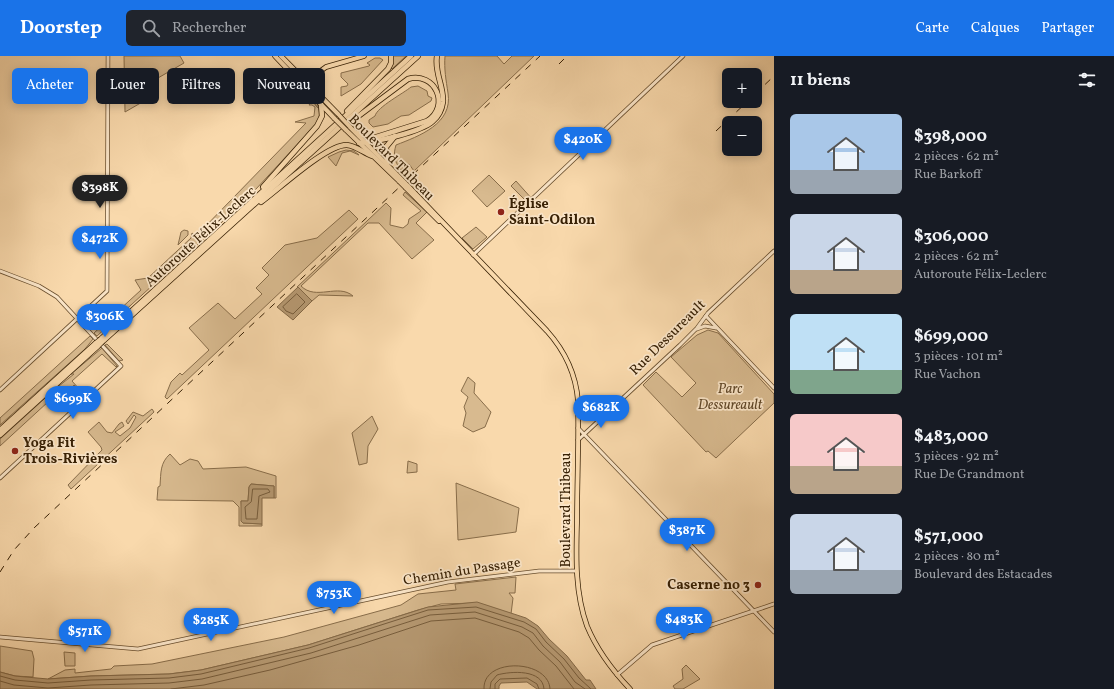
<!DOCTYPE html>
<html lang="fr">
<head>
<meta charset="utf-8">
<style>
  :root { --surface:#171b24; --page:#20242c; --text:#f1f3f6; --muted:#9ea1a6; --accent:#1a73e8 }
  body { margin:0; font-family:Vollkorn,serif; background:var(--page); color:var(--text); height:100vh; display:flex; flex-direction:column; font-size:15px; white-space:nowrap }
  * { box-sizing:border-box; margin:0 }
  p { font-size:13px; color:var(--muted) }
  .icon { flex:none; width:22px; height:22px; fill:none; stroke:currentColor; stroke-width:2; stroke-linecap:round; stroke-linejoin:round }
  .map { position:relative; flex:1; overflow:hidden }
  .sheet { display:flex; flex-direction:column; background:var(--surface); width:340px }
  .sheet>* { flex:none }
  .guide { position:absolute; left:12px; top:12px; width:380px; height:36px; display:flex; gap:8px }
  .buttons { position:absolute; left:722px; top:12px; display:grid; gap:8px }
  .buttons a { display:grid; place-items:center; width:40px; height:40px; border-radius:6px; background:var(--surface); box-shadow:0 2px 10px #0003; font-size:20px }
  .price { position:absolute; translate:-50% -34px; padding:0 9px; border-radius:14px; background:var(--accent); color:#fff; font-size:13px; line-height:26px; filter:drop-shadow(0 1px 2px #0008) }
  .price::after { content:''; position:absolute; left:50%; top:24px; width:12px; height:9px; margin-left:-6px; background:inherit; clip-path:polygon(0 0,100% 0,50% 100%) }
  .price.selected { background:#222; color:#fff }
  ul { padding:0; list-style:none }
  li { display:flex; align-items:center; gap:12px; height:100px; padding:0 16px }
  li span { display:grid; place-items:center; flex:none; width:112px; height:80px; border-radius:6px; color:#555 }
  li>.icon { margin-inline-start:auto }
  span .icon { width:48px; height:48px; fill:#fffc; stroke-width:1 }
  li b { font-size:17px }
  h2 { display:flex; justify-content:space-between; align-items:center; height:48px; padding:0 16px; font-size:17px }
  .tag { padding:0 14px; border-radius:6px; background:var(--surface); box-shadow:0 2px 10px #0003; font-size:14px; line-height:36px }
  .tag.selected { background:var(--accent); color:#fff }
  header { display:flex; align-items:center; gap:24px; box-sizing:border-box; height:56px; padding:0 20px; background:var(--accent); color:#fff }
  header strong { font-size:19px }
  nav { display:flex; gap:22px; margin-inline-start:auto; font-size:14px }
  .search { width:280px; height:36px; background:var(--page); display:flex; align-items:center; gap:10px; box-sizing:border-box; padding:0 14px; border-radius:6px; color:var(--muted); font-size:15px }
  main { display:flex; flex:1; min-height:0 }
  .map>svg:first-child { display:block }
</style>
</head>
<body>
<header>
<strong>Doorstep</strong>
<div class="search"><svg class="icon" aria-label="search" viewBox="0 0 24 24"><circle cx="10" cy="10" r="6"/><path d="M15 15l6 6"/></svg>Rechercher</div>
<nav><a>Carte</a><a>Calques</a><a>Partager</a></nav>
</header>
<main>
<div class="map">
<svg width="774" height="633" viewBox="0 0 774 633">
  <rect width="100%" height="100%" fill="#f9d9ac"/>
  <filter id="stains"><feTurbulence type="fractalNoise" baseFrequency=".005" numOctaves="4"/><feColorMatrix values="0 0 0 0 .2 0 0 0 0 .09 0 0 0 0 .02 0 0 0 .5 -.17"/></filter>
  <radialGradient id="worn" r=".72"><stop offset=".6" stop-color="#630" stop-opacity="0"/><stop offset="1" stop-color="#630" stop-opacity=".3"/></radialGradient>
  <g fill="#d8ba8f" stroke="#886d4a">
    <path d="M124 0H180L184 7 151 26 158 37 125 56Z"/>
    <path d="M392 0H406L392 13 390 11Z"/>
    <path d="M445 0H497L504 8 512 0H534L414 115 409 108 401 114C394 105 393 99 396 89 419 80 453 68 448 37 446 24 444 13 445 0Z"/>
    <path d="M375 2H380L383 4 361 28 341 40V31L347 30 348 28 341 21V17L369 10 370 9 367 7Z"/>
    <circle cx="71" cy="20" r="5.5"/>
    <path d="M418 30 427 35 428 40 432 42 431 45 409 59 401 60 388 68 373 71 369 67V64L375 60C377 51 404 37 411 31Z"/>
    <path d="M306 36C317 43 323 56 317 67L244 146 97 280 94 277 141 234 135 224 148 222 191 182 192 177 196 180 306 67 295 66 314 60 315 51 312 49H309L312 45 318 52Z"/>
    <path d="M391 82 384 100 371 88Z"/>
    <path d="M346 94 354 95 359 99 350 95 342 97 336 110 328 101 339 96Z"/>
    <path d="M489 119 505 135 487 151 472 135Z"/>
    <path d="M516 125 533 144 529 148 511 130Z"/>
    <path d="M405 136 427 156 416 167 434 184 412 203 379 167H368L301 230C316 245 338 227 353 240L319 239 312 245 297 231 386 147 391 152 390 169 403 172 408 168 409 163 421 155 403 139Z"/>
    <path d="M349 154 358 163 167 343 165 341 171 326 180 317 182 319 209 294 189 272 218 247 235 263 262 238 256 232 269 219 262 212 285 189 317 182Z"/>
    <path d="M476 171 487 181 473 193 462 182Z"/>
    <path d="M184 174 188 175V179L178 189 181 176Z"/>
    <path d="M708 274 718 277 774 338V347L716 402 708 395 706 396 643 329 656 316 682 341 696 327 671 301 697 279Z"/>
    <path d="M90 280 93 283 85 293 0 369V362Z"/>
    <path d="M107 288 123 304 119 305 105 289Z"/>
    <path d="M102 292 117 310 116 311 102 298 72 325 80 334 79 335 74 329 68 337 70 339 68 341 61 334 0 390V383L54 334 74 318H71Z"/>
    <path d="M468 321 475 327 474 337 491 356 485 371 473 376 463 370 466 357 464 351 468 341 461 335Z"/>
    <path d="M152 353 154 356 71 433 68 429 102 394 101 391 88 376 99 366 107 376 112 377 119 368 122 366 124 370 115 376 120 380 130 372 136 361 134 359 128 368 126 365 133 356 143 360Z"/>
    <path d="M372 360 378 373 368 390 367 407 359 409 352 377Z"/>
    <path d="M170 398 180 409 190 403 198 405 203 413 246 411 276 420V442H274V430L251 428 249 431 248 445H241L243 467 262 468V470H239V451L233 445 157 444 158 431 160 430C161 416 160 407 170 398Z"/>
    <path d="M408 405 417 408V416L407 417Z"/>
    <path d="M456 427 519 452 516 476 458 484Z"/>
    <path d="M516 521 515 537H509L513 542 511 558 477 547 441 548 418 554 308 589 201 614 169 618 91 620 48 623 65 614 75 613V617L111 613 114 610 152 608 284 581 401 549 418 538 456 534 455 528Z"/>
    <path d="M0 590 32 595 34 603 33 621 15 620 0 616Z"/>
    <path d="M64 596 75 597V610H65Z"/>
    <path d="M686 609 700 623 683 633H675L673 630 683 623 682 613Z"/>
  </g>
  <g fill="#b79a73" stroke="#846947">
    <path d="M298 231 312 245 293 264 277 251Z"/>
    <path d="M251 428 274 430V442H262V468L243 467 241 465V445H248L249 431Z"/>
    <path d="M477 546 526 562 538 570 549 583 567 600 582 619 586 624H590L596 633H537L527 626 501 627 499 630V633H0V616L15 620 48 623 91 620 169 618 201 614 308 589 428 551Z"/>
  </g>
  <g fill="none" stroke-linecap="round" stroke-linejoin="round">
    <g stroke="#775d3c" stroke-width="1">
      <path d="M297 238 305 246 293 258 286 255 283 251Z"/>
      <path d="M253 433H268L270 436 259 440 257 463H246L245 451 251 446Z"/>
      <path d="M0 620 15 624 48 627 91 624 169 622 201 618 309 592 428 554 476 551 524 566 536 573 546 586 564 603 579 622 591 633"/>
      <path d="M0 625 14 629 48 632 91 629 169 627 202 623 311 597 430 559 475 556 522 571 533 577 543 590 560 606 575 626 585 633"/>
      <path d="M171 633 204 629 270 614 359 589 431 565 475 562 519 576 529 582 539 594 556 610 574 633"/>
      <path d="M484 633C482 601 549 603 550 633"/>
      <path d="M490 633 491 626 497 619C511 615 543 613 544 633"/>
      <path d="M495 633V628L500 623 527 622 537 628 539 633"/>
    </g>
    <defs>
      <g id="minor">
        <path d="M473 199 683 0"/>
        <path d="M0 215 39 230 57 241 121 310 0 422"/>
        <path d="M706 260 774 332"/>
        <path d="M697 273 705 270 716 272"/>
        <path d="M0 334 107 235 108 0"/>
        <path d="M578 372 774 576"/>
        <path d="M578 384 680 289 697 272 708 257 774 195"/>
        <path d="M0 581 138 593 448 526 539 515H576"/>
        <path d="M617 619 652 589 774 548"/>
      </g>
      <g id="major">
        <path d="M275 0 334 62"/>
        <path d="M281 0 338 58"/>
        <path d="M304 27 326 11 364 0"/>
        <path d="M350 71 401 123"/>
        <path d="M346 74 399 125"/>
        <path d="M408 130 547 275C565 295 576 319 578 345 579 386 577 427 577 467 576 502 575 537 587 570 597 594 612 614 630 633"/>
        <path d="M406 132 439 165"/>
      </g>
      <g id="highway">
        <path d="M347 55 388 13 391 7V0"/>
        <path d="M345 70 408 23C435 15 451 50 427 65L373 82 357 77"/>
        <path d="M359 87C376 86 421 76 433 65 439 60 442 53 443 46 444 30 434 16 437 0"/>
        <path d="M387 108 386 91 395 80"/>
        <path d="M263 131 317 70 322 60 321 48"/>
        <path d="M261 146C279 133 327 88 347 89 356 90 364 97 372 100"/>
        <path d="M101 283 411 0"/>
        <path d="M103 285 418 0"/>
        <path d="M0 374 96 287"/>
        <path d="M0 379 98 290"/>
      </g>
    </defs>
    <use href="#minor" stroke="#684e2e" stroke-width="4.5"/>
    <use href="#major" stroke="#372004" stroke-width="5.5"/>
    <use href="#highway" stroke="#372004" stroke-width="6"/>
    <use href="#minor" stroke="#fbe6c9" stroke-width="3"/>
    <use href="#major" stroke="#f9d9ac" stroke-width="4"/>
    <use href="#highway" stroke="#f9d9ac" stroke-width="4.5"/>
    <g stroke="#372004" stroke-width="1" stroke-dasharray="7 7" stroke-linecap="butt">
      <path d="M559 8 567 0"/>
      <path d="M755 38 774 20"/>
      <path d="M716 75 748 45"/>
      <path d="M0 516 14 494 34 472 540 0"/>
    </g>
    <defs>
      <g id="major-bridge">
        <path d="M338 58 350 71"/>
        <path d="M334 62 346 74"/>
        <path d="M401 123 408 130"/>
        <path d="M399 125 406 132"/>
      </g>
      <g id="highway-bridge">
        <path d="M96 287 101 283"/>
        <path d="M98 290 103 285"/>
      </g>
    </defs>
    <use href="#major-bridge" stroke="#372004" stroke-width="5.5" stroke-linecap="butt"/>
    <use href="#highway-bridge" stroke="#372004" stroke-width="6" stroke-linecap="butt"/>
    <use href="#major-bridge" stroke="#f9d9ac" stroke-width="4"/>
    <use href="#highway-bridge" stroke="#f9d9ac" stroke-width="4.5"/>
  </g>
  <g fill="#8f2418" stroke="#fbe6c9" stroke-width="1.5">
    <circle cx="501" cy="156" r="4"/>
    <circle cx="15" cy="395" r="4"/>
    <circle cx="758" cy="529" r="4"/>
  </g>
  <g text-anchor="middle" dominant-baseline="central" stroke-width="3.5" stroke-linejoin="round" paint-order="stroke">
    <g font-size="14" fill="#372004" stroke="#fbe6c9">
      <text transform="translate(391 102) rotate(45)">Boulevard Thibeau</text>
      <text transform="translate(201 181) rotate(-42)">Autoroute Félix-Leclerc</text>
      <text transform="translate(668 282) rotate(-45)">Rue Dessureault</text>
      <text transform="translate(566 454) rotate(-90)">Boulevard Thibeau</text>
      <text transform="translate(462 516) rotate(-9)">Chemin du Passage</text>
    </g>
    <g font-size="14" font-weight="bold" fill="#372004" stroke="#fbe6c9" text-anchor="start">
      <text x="509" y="148">Église<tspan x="509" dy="16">Saint-Odilon</tspan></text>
      <text x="23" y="387">Yoga Fit<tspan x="23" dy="16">Trois-Rivières</tspan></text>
      <text x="750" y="529" text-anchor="end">Caserne no 3</text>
    </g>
    <g font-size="14" font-style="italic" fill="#5f4627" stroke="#fbe6c9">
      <text x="730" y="333">Parc<tspan x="730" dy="16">Dessureault</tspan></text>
    </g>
  </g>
  <rect width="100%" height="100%" filter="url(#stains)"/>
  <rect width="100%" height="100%" fill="url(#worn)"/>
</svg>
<div class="buttons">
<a>+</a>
<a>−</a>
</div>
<b class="price" style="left:583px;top:105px">$420K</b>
<b class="price selected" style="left:100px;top:153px">$398K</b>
<b class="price" style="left:100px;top:204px">$472K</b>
<b class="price" style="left:105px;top:282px">$306K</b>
<b class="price" style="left:73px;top:364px">$699K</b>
<b class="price" style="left:601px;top:373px">$682K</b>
<b class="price" style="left:687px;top:496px">$387K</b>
<b class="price" style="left:334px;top:559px">$753K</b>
<b class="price" style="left:684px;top:585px">$483K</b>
<b class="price" style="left:211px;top:586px">$285K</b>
<b class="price" style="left:85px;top:597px">$571K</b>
<div class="guide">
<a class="tag selected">Acheter</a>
<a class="tag">Louer</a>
<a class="tag">Filtres</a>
<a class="tag">Nouveau</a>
</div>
</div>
<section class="sheet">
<h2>11 biens<svg class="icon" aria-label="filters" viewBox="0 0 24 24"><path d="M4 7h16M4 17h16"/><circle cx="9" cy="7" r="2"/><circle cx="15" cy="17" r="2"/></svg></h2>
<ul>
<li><span style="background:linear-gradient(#a9c7e8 70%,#9aa5b1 0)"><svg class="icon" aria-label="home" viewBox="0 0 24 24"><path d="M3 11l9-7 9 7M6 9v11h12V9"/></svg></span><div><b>$398,000</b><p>2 pièces · 62 m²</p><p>Rue Barkoff</p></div></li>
<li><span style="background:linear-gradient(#c9d6e8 70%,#b9a48a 0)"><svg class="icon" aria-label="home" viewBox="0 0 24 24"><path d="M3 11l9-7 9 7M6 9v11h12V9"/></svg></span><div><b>$306,000</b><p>2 pièces · 62 m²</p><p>Autoroute Félix-Leclerc</p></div></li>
<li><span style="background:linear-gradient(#bfe0f5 70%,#7fa58c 0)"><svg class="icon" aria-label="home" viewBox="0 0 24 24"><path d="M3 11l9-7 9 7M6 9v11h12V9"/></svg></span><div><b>$699,000</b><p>3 pièces · 101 m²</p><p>Rue Vachon</p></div></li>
<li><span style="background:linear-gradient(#f6c9c9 65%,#b9a48a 0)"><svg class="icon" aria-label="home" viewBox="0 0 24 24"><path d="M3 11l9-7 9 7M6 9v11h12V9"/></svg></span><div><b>$483,000</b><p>3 pièces · 92 m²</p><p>Rue De Grandmont</p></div></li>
<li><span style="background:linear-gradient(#c9d6e8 70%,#9aa5b1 0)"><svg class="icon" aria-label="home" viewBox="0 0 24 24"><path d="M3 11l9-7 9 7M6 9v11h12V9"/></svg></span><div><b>$571,000</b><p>2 pièces · 80 m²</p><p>Boulevard des Estacades</p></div></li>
</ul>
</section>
</main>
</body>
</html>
